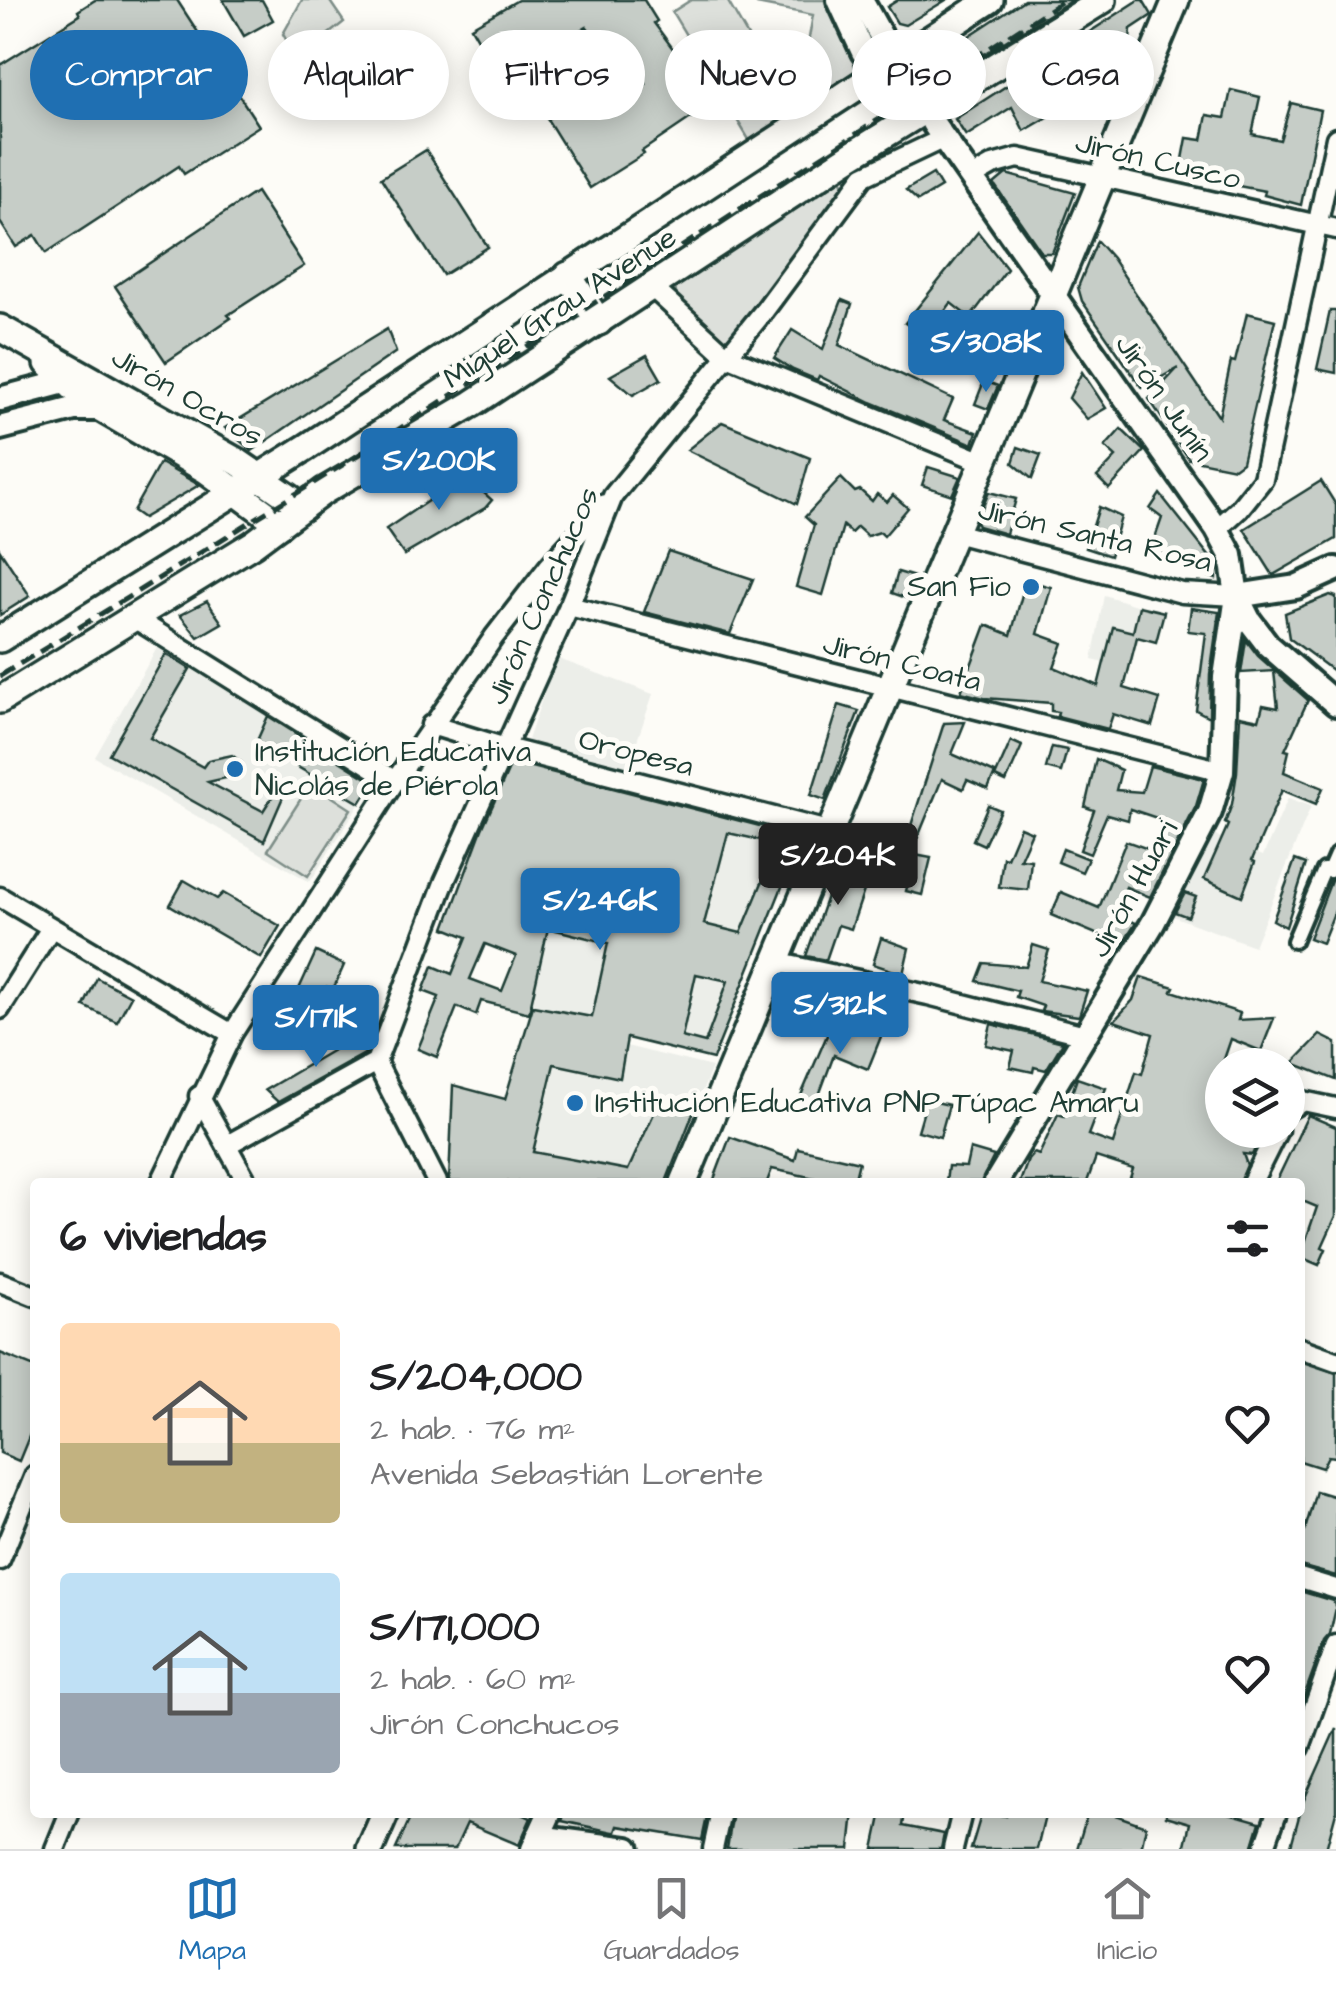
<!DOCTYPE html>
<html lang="es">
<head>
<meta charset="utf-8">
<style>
  :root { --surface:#fff; --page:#f2f2f2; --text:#202124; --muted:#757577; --line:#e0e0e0; --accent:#1f6fb2 }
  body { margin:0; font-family:"Architects Daughter",sans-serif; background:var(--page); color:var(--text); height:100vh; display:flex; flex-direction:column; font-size:38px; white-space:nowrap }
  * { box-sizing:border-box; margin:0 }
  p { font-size:32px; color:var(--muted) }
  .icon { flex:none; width:55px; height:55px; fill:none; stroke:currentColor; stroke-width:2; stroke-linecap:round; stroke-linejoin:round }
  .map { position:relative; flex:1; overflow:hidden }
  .side { position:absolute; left:30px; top:1178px; width:1275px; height:640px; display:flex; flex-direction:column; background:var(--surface); border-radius:10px; box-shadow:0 5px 25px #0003 }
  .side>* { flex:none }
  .guide { position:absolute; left:30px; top:30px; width:1278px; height:90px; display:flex; gap:20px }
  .controls { position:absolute; left:1205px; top:1048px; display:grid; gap:20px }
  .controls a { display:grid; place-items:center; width:100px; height:100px; border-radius:50%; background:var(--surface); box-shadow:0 5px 25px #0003; font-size:50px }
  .price { position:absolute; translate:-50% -85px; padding:0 22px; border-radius:10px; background:var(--accent); color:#fff; font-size:32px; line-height:65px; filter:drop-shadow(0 2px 5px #0008) }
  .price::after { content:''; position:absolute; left:50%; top:60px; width:30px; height:22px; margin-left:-15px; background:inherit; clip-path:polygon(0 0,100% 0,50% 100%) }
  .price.current { background:#222; color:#fff }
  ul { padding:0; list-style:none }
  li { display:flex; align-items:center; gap:30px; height:250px; padding:0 30px }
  li span { display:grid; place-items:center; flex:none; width:280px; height:200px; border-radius:10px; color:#555 }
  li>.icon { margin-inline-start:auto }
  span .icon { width:120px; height:120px; fill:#fffc; stroke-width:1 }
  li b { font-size:42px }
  h2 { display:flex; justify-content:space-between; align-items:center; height:120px; padding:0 30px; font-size:42px }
  .tag { padding:0 35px; border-radius:45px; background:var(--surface); box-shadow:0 5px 25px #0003; font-size:35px; line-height:90px }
  .tag.current { background:var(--accent); color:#fff }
  .tabs { display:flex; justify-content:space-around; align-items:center; height:140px; border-top:2px solid var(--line); background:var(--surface); font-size:28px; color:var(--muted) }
  .tabs a { display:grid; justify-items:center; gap:5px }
  .tabs .current { color:var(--accent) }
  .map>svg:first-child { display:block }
</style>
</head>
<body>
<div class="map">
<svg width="1336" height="1849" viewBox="0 0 1336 1849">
  <rect width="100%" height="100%" fill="#fdfcf7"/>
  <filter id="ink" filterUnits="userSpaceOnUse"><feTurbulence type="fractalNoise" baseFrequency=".01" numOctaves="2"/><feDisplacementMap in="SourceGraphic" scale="20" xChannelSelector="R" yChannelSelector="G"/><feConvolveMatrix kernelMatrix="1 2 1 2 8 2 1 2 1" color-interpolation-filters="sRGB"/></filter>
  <g filter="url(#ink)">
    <g fill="#eceee9">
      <path d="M1104 595 1139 606 1134 629 1141 632 1129 669 1092 660Z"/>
      <path d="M157 648 374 781 310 882 95 757Z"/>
      <path d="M556 658 653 694 626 773 526 746Z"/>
      <path d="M509 755 805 831 713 1059 497 1005 515 956 445 928Z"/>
      <path d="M1288 798 1311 806 1254 946 1167 914 1210 833 1263 856Z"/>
      <path d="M528 1022 712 1067 666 1182H448L453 1085 505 1099Z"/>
    </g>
    <g fill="#dde0db" stroke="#7e8e88" stroke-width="2.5">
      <path d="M302 0H329L344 22 297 59 283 34Z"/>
      <path d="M691 0H727L750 40 746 63 768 68 793 110V118L751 143 672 12Z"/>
      <path d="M754 0H830L858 75 829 92 822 90 804 66 813 15 757 4Z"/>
      <path d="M838 174 846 188 727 340 716 343 676 294 675 283Z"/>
      <path d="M311 783 351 809 308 876 268 850Z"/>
    </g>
    <g fill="#c6cdc7" stroke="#1f3d34" stroke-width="2.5" fill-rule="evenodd">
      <path d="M95 0H177L259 126 184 174 179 166 46 253 35 235 16 247 0 222V65L80 15 78 11Z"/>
      <path d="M223 0H262L273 20 244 36Z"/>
      <path d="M518 0H644L657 21 654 23 713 103 642 151 644 154 590 188 547 119 601 86 613 105 646 84 619 46 606 54 587 27 538 55 552 78 516 99 485 44 482 46 471 27Z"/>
      <path d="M898 0H946L905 25 897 23 887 7Z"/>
      <path d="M1024 0H1072L965 66 952 47Z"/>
      <path d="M1139 0H1143L1152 15 1131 29 1127 71 1024 131 1012 107 966 136 955 119Z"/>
      <path d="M1231 90 1260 97 1252 134 1280 140 1291 103 1320 110 1301 205 1264 195 1265 191 1180 175 1187 138 1202 140 1207 115 1225 118Z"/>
      <path d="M426 150 488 247 443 275 381 178Z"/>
      <path d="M933 174 941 187 918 201 906 190Z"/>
      <path d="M1006 174 1075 193 1052 253H1042L994 184Z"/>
      <path d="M256 192 304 266 228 315 231 318 166 362 115 286Z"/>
      <path d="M978 232 1007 269 970 318 951 303 926 337 905 323Z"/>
      <path d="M1097 241 1112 258 1219 417 1231 361 1235 362 1247 313 1275 320 1242 462 1234 468 1189 459 1149 399 1178 368 1142 388 1082 301 1078 287Z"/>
      <path d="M842 300 852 304 839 345 953 399 944 420 977 432 973 444 871 402 819 376 817 380 793 370 774 358 792 330 823 349Z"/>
      <path d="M1330 311H1336V373L1317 369Z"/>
      <path d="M387 329 396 352 252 451 225 428Z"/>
      <path d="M647 355 661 379 633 395 610 376Z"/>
      <path d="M1082 372 1106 408 1087 419 1069 398Z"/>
      <path d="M984 381 998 386 988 409 975 404Z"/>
      <path d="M722 422 810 458 797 504 687 450Z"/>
      <path d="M1121 429 1144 451 1109 489 1097 477 1116 457 1105 447Z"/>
      <path d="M1018 447 1041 455 1032 479 1013 463Z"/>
      <path d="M160 463 199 485 143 518 133 511Z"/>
      <path d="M455 467 492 500 485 508 404 555 386 529 453 484 442 474Z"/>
      <path d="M928 467 960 477 952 495 922 485Z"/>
      <path d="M841 478 855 492 860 490 872 501 877 494 887 502 893 495 908 508 884 536 880 532 867 536 857 527 851 533 843 526 823 595 796 587 814 525 805 517Z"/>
      <path d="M1321 481 1336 505V539L1273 575 1244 529Z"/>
      <path d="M989 492 1016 499 1006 534 978 526 976 522Z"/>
      <path d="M1160 494 1217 566 1216 579 1149 555 1162 518 1150 509Z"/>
      <path d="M1099 507 1121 517 1110 556 1086 548Z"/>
      <path d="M0 550 30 596 0 615Z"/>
      <path d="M668 551 753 579 730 634 644 612Z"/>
      <path d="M898 572 918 578 909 599 892 593Z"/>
      <path d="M1026 580 1051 587 1038 634 1063 643 1054 667 1098 686 1113 627 1133 632 1139 606 1164 612 1156 642 1137 637 1124 688 1160 699 1152 726 1113 714 1108 729 1057 716 1058 712 1051 711V703L984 698 961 692 986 625 1011 635Z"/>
      <path d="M1330 595 1336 597V673L1289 638 1285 613Z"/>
      <path d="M207 601 222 623 198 637 180 615Z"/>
      <path d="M1191 608 1219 612 1210 675 1209 717 1196 710 1206 633 1188 631Z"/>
      <path d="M1246 640 1258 656 1308 700 1285 750 1289 751 1284 772 1323 788 1316 804 1282 790 1252 860 1255 862 1242 896 1204 879 1228 825 1225 823 1232 804 1237 772 1240 716 1259 720 1263 705 1278 708 1274 671 1241 673Z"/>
      <path d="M166 654 190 669 150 738 203 767 208 760 232 755 242 763 239 775 208 782 263 811 279 786 286 790 264 841 109 754Z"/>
      <path d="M839 705 859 711 825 800 811 795Z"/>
      <path d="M268 716 373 782 360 803 256 743Z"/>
      <path d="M965 722 952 754 995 773 988 789 967 780 963 789 942 779 916 842 907 838 944 723Z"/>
      <path d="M1011 741 1022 746 1006 782 995 777Z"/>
      <path d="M1052 747 1067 750 1061 772 1046 768Z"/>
      <path d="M1096 759 1121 770 1116 790 1142 792 1150 766 1204 779 1196 806 1150 897 1126 887 1115 914 1136 923 1122 945 1051 915 1061 892 1099 908 1126 841 1151 850 1163 820 1130 809 1128 820 1107 814 1090 854 1080 850 1094 810 1085 807Z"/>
      <path d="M512 762 802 837 713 1059 627 1038 620 1078 554 1064 533 1152 628 1170 661 1098 696 1106 666 1182H449L453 1085 505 1099 533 1006 592 1017 608 943 548 928 529 1013 481 1001 476 1015 457 1007 437 1057 418 1049 439 997 423 991 433 966 452 974 467 937 445 928 482 829ZM728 833 778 844 741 933 704 924ZM485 944 516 956 502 991 470 979ZM696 974 728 981 705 1043 682 1037Z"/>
      <path d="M988 805 1000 810 984 845 973 840Z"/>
      <path d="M1020 827 1032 832 1020 859 1031 860 1028 890 999 887 1003 857 1007 858Z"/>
      <path d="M1063 849 1088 859 1082 872 1058 862Z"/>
      <path d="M915 855 931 858 922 895 906 891Z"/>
      <path d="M1295 860 1306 864 1286 927 1273 920Z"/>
      <path d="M839 862 870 873 851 929 838 925 826 960 806 956Z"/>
      <path d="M1336 878V908L1322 943 1309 938 1331 881Z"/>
      <path d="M184 880 217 899 223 893 280 926 261 958 170 905Z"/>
      <path d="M1185 893 1196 897 1188 917 1175 912Z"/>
      <path d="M881 938 909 948 903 974 873 964Z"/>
      <path d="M1033 945 1049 950 1039 981 1087 991 1079 1016 1041 1011 1043 1006 1016 997 1018 991 977 981 984 963 1026 967Z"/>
      <path d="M316 952 344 965 333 990 327 987 316 1007 293 1002Z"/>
      <path d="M1141 977 1174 987 1172 991 1240 1013 1238 1020 1274 1018 1261 1051 1231 1039 1222 1065V1130H1264L1252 1155 1243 1154 1247 1165 1240 1182H1143L1130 1178 1133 1169 1096 1157 1087 1182H1020L1028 1160 1034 1153 1039 1155 1058 1114 1064 1116 1077 1078 1106 1088 1088 1135 1113 1144 1136 1072 1142 1074 1153 1034 1114 1021 1133 1000Z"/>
      <path d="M97 978 131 996 117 1022 84 1006Z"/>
      <path d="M847 1022 882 1034 868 1069 834 1055 815 1106 796 1107 831 1026 843 1031Z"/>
      <path d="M991 1024 1063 1042 1046 1070 1034 1067 1033 1072 1010 1067 1014 1051 986 1045Z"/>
      <path d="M1320 1035 1336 1043V1080L1293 1063Z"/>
      <path d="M352 1039 366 1053 278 1102 265 1090Z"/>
      <path d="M927 1100 949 1105 940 1137 918 1131Z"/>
      <path d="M1308 1115 1336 1127V1216L1322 1247 1326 1249 1319 1265 1300 1257 1317 1207 1300 1200V1182H1276Z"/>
      <path d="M730 1137 795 1160 798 1148 859 1162 854 1182H833L772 1169 767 1182H713Z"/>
      <path d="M970 1149 994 1156 981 1182H946L948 1166 966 1167Z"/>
      <path d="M0 1353 35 1367V1422L19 1461 0 1453Z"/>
      <path d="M1300 1361 1336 1373V1457L1328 1456 1322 1468 1300 1461Z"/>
      <path d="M1316 1491 1336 1497V1576L1300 1566V1528L1305 1530Z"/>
      <path d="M1300 1591 1333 1601 1336 1608 1330 1634 1324 1641 1301 1705Z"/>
      <path d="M1336 1728V1812L1326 1849H1290L1303 1802Z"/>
      <path d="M413 1812H518L531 1818 519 1845 467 1823 455 1849H396Z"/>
      <path d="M565 1812H708L702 1840 618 1826 616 1832H613L562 1821Z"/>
      <path d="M733 1812H854L850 1849H727Z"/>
      <path d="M882 1812H905L903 1826 944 1834 941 1849H874Z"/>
      <path d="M982 1812 1006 1816V1812H1046L1037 1849H971Z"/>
      <path d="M1088 1812H1107L1146 1826 1141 1849H1077Z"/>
      <path d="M1166 1812H1225L1260 1822 1252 1849H1184L1190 1823 1166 1816Z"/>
    </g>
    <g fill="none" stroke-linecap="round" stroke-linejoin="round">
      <defs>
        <path id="pedestrian" d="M1294 941 1324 870 1329 871 1336 855"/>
        <g id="minor">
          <path d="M972 177 993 165 1018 158 1336 229"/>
          <path d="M653 288 727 356 983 462"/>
          <path d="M1217 529 1239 509 1263 479 1336 138"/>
          <path d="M955 533 1182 593 1237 596"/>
          <path d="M569 606 1222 771"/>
          <path d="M134 618 395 781"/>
          <path d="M431 725 506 748 828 831"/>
          <path d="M0 897 232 1034"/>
          <path d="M775 962 928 995 1085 1035"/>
          <path d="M0 1009 51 928"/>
          <path d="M376 1062 437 1182"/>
          <path d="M199 1096 247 1182"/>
          <path d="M1288 1110 1303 1101 1336 1108"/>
          <path d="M227 1145 376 1062 444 883 569 606 613 496 764 311 864 176 944 138"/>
          <path d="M161 1182 232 1034 395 781 494 637 549 566 605 504"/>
          <path d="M1252 1182 1278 1130"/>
          <path d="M0 1282 35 1296"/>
          <path d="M1300 1348 1336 1361"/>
          <path d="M0 1560 35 1475"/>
          <path d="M1300 1578 1336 1589"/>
          <path d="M1300 1747 1336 1645"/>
          <path d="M55 1849 70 1812"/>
          <path d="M713 1849 721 1812"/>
          <path d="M953 1849 962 1812"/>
          <path d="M1264 1849 1277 1812"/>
        </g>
        <g id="tertiary">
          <path d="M839 0 863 52 891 83"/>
          <path d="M861 0 900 70 930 109 933 123 1217 529 1231 555 1237 596 1249 620 1268 645 1336 704"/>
          <path d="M0 399 79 378"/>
          <path d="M0 428 74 409H102"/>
          <path d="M1237 596 1296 587 1336 569"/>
          <path d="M996 1182 1153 923 1210 812 1222 771 1225 677 1237 596"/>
          <path d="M538 1837 628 1849"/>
          <path d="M533 1849 550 1812"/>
        </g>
        <g id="secondary">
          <path d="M568 275 599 322"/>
          <path d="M0 328 238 462 303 507"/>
          <path d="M48 363 86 400 206 470 280 524"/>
          <path d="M0 639 307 447 990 0"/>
          <path d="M0 700 253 544 324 491 472 404 852 155 1103 0"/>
          <path d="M684 1182 1176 0"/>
          <path d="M370 1849 386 1812"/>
        </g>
      </defs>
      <use href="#pedestrian" stroke="#1f3d34" stroke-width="20"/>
      <use href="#minor" stroke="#1f3d34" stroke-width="25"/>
      <use href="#tertiary" stroke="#1f3d34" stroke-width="30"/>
      <use href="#secondary" stroke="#1f3d34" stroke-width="32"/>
      <use href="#pedestrian" stroke="#fdfcf7" stroke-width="12"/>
      <use href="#minor" stroke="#fdfcf7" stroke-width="18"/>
      <use href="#tertiary" stroke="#fdfcf7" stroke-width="22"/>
      <use href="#secondary" stroke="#fdfcf7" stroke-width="25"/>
      <path stroke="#1f3d34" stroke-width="5" stroke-dasharray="15 8" stroke-linecap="butt" d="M0 676 354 458 1064 0"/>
    </g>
  </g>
  <g fill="#1f6fb2" stroke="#fdfcf7" stroke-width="4">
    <circle cx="1031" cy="587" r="10"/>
    <circle cx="235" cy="769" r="10"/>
    <circle cx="575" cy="1103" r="10"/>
  </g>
  <g text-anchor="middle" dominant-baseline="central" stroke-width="10" stroke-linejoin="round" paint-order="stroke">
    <g font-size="30" fill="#1f3d34" stroke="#fdfcf7">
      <text transform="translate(1158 161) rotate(13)">Jirón Cusco</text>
      <text transform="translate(560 308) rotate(-33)">Miguel Grau Avenue</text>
      <text transform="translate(187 397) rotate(30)">Jirón Ocros</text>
      <text transform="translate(1164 398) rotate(55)">Jirón Junín</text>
      <text transform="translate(1095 536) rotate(13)">Jirón Santa Rosa</text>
      <text transform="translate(543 596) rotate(-66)">Jirón Conchucos</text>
      <text transform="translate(902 663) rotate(14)">Jirón Coata</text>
      <text transform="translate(636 753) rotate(14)">Oropesa</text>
      <text transform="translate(1134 889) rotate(-61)">Jirón Huari</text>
    </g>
    <g font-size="30" fill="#1f3d34" stroke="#fdfcf7" text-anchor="start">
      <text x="1011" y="587" text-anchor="end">San Fio</text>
      <text x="255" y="752">Institución Educativa<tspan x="255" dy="34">Nicolás de Piérola</tspan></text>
      <text x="595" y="1103">Institución Educativa PNP Túpac Amaru</text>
    </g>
  </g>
</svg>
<div class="controls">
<a><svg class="icon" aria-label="layers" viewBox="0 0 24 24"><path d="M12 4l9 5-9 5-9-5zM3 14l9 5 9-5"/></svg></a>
</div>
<b class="price" style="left:986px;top:395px">S/308K</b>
<b class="price" style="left:439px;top:513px">S/200K</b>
<b class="price current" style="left:838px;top:908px">S/204K</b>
<b class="price" style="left:600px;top:953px">S/246K</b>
<b class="price" style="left:840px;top:1057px">S/312K</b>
<b class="price" style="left:316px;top:1070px">S/171K</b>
<div class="guide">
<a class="tag current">Comprar</a>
<a class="tag">Alquilar</a>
<a class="tag">Filtros</a>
<a class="tag">Nuevo</a>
<a class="tag">Piso</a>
<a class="tag">Casa</a>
</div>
<section class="side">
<h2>6 viviendas<svg class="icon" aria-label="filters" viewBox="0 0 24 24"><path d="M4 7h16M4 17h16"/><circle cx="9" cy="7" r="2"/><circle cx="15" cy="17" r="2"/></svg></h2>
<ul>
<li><span style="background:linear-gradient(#ffd9b3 60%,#c2b280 0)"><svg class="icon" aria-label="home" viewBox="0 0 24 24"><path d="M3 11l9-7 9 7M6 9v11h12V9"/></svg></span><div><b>S/204,000</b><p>2 hab. · 76 m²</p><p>Avenida Sebastián Lorente</p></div><svg class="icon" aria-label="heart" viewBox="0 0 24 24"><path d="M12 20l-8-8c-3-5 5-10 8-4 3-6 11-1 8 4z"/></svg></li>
<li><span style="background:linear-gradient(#bfe0f5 60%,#9aa5b1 0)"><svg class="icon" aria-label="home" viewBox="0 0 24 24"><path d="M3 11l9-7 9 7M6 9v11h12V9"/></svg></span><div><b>S/171,000</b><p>2 hab. · 60 m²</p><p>Jirón Conchucos</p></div><svg class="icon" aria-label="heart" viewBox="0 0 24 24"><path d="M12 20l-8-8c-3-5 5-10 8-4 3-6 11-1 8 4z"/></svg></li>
</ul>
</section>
</div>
<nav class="tabs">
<a class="current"><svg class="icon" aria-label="map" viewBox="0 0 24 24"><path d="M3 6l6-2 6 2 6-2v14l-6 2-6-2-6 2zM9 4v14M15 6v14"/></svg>Mapa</a>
<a><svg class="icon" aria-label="saved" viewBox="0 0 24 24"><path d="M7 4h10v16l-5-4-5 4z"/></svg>Guardados</a>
<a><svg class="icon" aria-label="home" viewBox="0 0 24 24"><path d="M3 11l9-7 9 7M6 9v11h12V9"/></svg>Inicio</a>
</nav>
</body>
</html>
